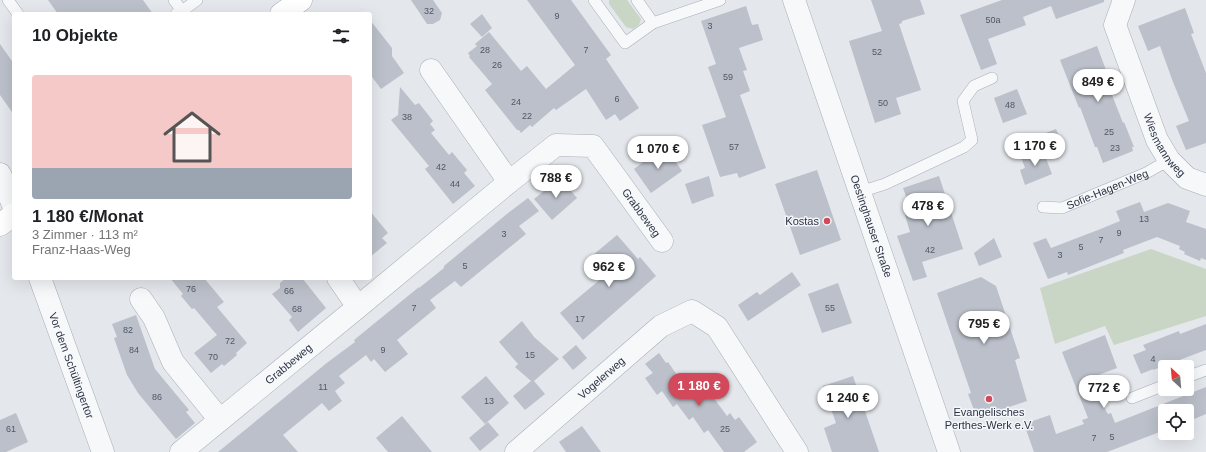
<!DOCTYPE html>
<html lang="de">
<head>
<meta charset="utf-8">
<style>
  :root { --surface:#fff; --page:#f2f2f2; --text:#202124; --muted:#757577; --line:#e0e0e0; --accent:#d1495b }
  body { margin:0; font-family:Arial,sans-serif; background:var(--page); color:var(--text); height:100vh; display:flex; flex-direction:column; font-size:15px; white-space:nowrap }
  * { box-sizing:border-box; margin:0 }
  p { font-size:13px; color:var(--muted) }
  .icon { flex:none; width:22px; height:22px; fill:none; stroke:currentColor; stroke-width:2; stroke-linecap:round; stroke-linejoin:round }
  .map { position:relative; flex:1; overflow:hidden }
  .side { position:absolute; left:12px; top:12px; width:360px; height:268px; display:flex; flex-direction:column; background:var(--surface); border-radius:4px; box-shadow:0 4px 16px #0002 }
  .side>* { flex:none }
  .needle { width:26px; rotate:334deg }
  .controls { position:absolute; left:1158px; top:360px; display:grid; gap:8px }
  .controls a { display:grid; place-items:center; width:36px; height:36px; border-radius:4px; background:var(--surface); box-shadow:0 4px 16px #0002; font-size:20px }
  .price { position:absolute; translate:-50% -34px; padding:0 9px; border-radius:14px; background:#fff; color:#222; font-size:13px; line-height:26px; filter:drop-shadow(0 1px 2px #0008) }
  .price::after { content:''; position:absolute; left:50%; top:24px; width:12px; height:9px; margin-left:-6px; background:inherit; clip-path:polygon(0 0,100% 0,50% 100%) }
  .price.active { background:var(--accent); color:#fff }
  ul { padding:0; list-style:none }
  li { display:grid; align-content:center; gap:8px; height:212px; padding:0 20px }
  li+li { border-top:1px solid var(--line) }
  li span { display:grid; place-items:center; height:124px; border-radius:4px; color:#555 }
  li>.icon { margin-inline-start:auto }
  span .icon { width:72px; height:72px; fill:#fffc; stroke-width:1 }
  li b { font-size:17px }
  h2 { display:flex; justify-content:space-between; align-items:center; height:48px; padding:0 20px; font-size:17px }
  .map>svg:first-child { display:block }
</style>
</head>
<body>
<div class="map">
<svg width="1206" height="452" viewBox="0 0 1206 452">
  <rect width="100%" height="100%" fill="#e4e7ec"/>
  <g fill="#c9d6c5">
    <path d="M609 0H627L641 19 639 25 633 29 626 27 609 4Z"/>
    <path d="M1151 249 1206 269V316L1114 345 1105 326 1055 344 1040 288Z"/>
  </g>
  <g fill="#bbc0ca">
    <path d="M48 0H143L153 14H58Z"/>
    <path d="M411 0H433L442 13 440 20 433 24H427Z"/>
    <path d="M527 0H571L611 55 606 59 639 108 620 121 615 114 606 120 586 89 556 110 554 108 532 127 530 125 521 133 519 130H517L485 90 492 84 469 57 470 56 468 53 477 46 475 44 489 32 521 71 527 66 546 89 575 65Z"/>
    <path d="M871 0H920L925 14 902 21V23L899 24 921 90 896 98 901 114 875 123 849 41 882 31Z"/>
    <path d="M1002 0H1104V2L1056 19 1051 6 1023 17 1026 25 988 39 997 64 981 70 960 15Z"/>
    <path d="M746 6 752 25 758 24 763 40 739 48 747 70 743 71 750 91 740 95 766 168 739 178 737 173 720 177 702 125 726 117 708 67 716 64 701 21Z"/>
    <path d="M1185 8 1194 33 1191 34 1206 73V143L1186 150 1176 126 1189 121 1173 82 1160 46 1148 51 1138 26Z"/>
    <path d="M482 14 492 28 482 37 470 24Z"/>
    <path d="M370 20 392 48V56L404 73 381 89 370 74Z"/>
    <path d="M0 44 14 64V115L0 95Z"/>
    <path d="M1097 46 1115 94 1112 95 1123 123 1124 122 1134 147H1132L1133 151 1103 163 1097 147H1095L1080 107 1079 108 1060 60Z"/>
    <path d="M400 87 415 105 419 103 433 121 430 124 435 130 431 133 449 155 452 152 467 170 464 173 475 186 453 204 425 169 429 166 391 120 398 115Z"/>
    <path d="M1017 89 1027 114 1003 123 994 98Z"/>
    <path d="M1056 129 1063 146 1045 153 1038 136Z"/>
    <path d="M665 146 682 171 651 193 634 169Z"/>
    <path d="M1042 148 1052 174 1025 185 1020 170 1025 168 1021 157Z"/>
    <path d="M817 170 841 240 800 255 775 184Z"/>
    <path d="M709 176 714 196 692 204 685 184Z"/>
    <path d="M939 176 963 249 922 262 927 277 913 281 897 236 910 232 905 215 912 213 903 188Z"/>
    <path d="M560 178 577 198 552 220 534 199Z"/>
    <path d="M528 198 539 211 519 226 526 234 461 287 455 281 430 300 436 308 397 340 408 354 385 372 374 359 371 362 366 355 339 376 345 383 335 391 342 401 329 411 322 403 283 435 298 452H218L328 362 355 342 354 340 419 287V288L444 268V266L508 213Z"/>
    <path d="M1140 202 1144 212 1168 203 1190 211 1186 222 1206 229V260L1201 258 1200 261 1184 254 1185 252 1179 249 1180 246 1157 237 1123 250 1124 253 1068 275 1067 272 1048 279 1033 243 1046 238 1051 248 1098 230 1120 221 1116 211Z"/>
    <path d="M370 211 388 233 382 238 387 243 370 257Z"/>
    <path d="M617 235 638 259 640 257 656 276 583 340 560 313 608 273 593 255Z"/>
    <path d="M994 238 1002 257 979 266 974 253Z"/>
    <path d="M792 272 801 285 748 321 738 305 757 292 760 295Z"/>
    <path d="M981 277 996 286 1020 358 1015 360 1027 401 977 418 968 394 971 393 937 293Z"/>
    <path d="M170 278H204L224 302 217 307 247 343 236 353 237 355 230 361 224 366 222 364 211 373 194 353 217 335 194 308 192 309 181 296 183 294Z"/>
    <path d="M286 278H302L326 308 298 332 289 320 292 317 272 294 280 288V283Z"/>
    <path d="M838 283 852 323 822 333 808 294Z"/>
    <path d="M136 315 155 369 189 410 186 412 195 423 176 439 138 393 127 375 114 338 117 337 112 324Z"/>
    <path d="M522 321 534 337 559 359 534 381 545 394 525 410 513 396 531 381 515 367 518 364 499 342Z"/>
    <path d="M1206 324V350L1153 370V369L1141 374 1133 355 1146 350 1143 345 1179 331 1180 334Z"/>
    <path d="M1105 335 1117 368 1093 377 1106 411 1108 414 1111 413 1115 423 1206 387V414L1187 422V411H1165V430L1107 452H1034L1024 424 1050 415 1056 434 1084 424 1082 420 1088 418 1062 352Z"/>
    <path d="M576 345 587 358 573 370 562 357Z"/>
    <path d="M659 353 666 363 668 362 679 378 684 375 690 384 699 378 727 416 730 413 735 420 739 417 757 442 744 452H724L708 430 704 433 693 417 689 420 677 404 673 407 662 391 657 395 645 378 653 373 645 364Z"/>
    <path d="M486 376 509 403 485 424 461 397Z"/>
    <path d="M853 376 879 452H832L824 428 836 423 823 386Z"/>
    <path d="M16 413 28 442 6 452H0V420Z"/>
    <path d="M402 416 432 452H388L376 438Z"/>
    <path d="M488 422 499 435 480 451 469 438Z"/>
    <path d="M582 426 601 452H566L559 442Z"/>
  </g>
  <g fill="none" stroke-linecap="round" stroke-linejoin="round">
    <defs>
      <g id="service">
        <path d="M8 0 18 14"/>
        <path d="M174 0 182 11"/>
        <path d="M594 0 625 43 653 23 720 0"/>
        <path d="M637 0 653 23"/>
        <path d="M176 14 182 11 197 0"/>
        <path d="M860 192 885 184 964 147 972 140 963 101 974 86 992 78"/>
        <path id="s1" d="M1043 207 1062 208 1146 173 1169 160"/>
        <path d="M1187 377 1206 370"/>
        <path d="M1132 398 1165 385"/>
      </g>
      <g id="minor">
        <path id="s2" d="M1124 0 1115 25 1157 140 1169 160 1187 178 1206 185"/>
        <path d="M431 70 509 182"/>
        <path d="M0 174 14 207"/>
        <path id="s3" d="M40 278 103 452"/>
        <path d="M338 278 358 307"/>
        <path d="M141 299 154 318 173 362 220 420"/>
        <path id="s4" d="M181 452 358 307 509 182 556 145 593 146 662 241"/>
        <path id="s5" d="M516 452 661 326 692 311 717 327 797 452"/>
      </g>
      <g id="tertiary">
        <path id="s6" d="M794 0 949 452"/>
      </g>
      <g id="secondary">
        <path d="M281 14 301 0"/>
        <path d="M0 225 14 214"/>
      </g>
    </defs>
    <use href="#service" stroke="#a9aeb7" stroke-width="12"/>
    <use href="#minor" stroke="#a9aeb7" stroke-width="23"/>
    <use href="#tertiary" stroke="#a9aeb7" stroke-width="23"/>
    <use href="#secondary" stroke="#a9aeb7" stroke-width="23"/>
    <use href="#service" stroke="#f7f8fa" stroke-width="11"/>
    <use href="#minor" stroke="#f7f8fa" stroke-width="22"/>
    <use href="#tertiary" stroke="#f7f8fa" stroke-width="22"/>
    <use href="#secondary" stroke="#fff" stroke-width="22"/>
  </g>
  <g fill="#d1495b" stroke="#f4f6f9" stroke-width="1.5">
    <circle cx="827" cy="221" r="4"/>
    <circle cx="989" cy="399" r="4"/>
  </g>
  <g text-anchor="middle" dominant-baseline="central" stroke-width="3" stroke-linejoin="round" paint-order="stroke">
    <g font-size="9" fill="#4f5766">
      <text x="429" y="11">32</text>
      <text x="557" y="16">9</text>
      <text x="993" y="20">50a</text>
      <text x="710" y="26">3</text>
      <text x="485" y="50">28</text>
      <text x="586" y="50">7</text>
      <text x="877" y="52">52</text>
      <text x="497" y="65">26</text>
      <text x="728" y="77">59</text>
      <text x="617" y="99">6</text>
      <text x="516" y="102">24</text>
      <text x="883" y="103">50</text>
      <text x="1010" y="105">48</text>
      <text x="527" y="116">22</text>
      <text x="407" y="117">38</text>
      <text x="1109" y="132">25</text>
      <text x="734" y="147">57</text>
      <text x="1115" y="148">23</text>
      <text x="441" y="167">42</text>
      <text x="455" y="184">44</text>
      <text x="1144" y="219">13</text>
      <text x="1119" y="233">9</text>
      <text x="504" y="234">3</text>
      <text x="1101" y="240">7</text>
      <text x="1081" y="247">5</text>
      <text x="930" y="250">42</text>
      <text x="1060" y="255">3</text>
      <text x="465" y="266">5</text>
      <text x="191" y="289">76</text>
      <text x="289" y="291">66</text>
      <text x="414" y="308">7</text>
      <text x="830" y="308">55</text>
      <text x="297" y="309">68</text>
      <text x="580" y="319">17</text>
      <text x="128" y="330">82</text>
      <text x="230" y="341">72</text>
      <text x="134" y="350">84</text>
      <text x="383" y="350">9</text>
      <text x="530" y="355">15</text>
      <text x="213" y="357">70</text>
      <text x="1153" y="359">4</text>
      <text x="323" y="387">11</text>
      <text x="157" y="397">86</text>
      <text x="489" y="401">13</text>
      <text x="11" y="429">61</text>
      <text x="725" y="429">25</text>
      <text x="1112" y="437">5</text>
      <text x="1094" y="438">7</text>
    </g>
    <g font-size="11" fill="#2b3445" stroke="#f4f6f9">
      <text stroke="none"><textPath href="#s2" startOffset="157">Wiesmannweg</textPath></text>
      <text stroke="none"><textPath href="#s1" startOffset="68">Sofie-Hagen-Weg</textPath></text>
      <text stroke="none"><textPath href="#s4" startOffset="604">Grabbeweg</textPath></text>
      <text stroke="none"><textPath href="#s6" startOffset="239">Oestinghauser Straße</textPath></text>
      <text stroke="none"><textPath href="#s4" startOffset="139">Grabbeweg</textPath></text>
      <text stroke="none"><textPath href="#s3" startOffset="93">Vor dem Schültingertor</textPath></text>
      <text stroke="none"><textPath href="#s5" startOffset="113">Vogelerweg</textPath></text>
    </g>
    <g font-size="11" fill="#2b3445" stroke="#f4f6f9" text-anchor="end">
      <text x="819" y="221">Kostas</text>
      <text x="989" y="412" text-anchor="middle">Evangelisches<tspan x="989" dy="13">Perthes-Werk e.V.</tspan></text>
    </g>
  </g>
</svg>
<div class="controls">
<a><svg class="needle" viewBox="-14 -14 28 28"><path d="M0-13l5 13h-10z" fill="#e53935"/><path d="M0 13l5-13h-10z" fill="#757577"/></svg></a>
<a><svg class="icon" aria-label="locate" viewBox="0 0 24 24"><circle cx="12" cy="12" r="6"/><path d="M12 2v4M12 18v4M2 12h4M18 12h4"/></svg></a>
</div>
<b class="price" style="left:1098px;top:103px">849 €</b>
<b class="price" style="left:1035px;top:167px">1 170 €</b>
<b class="price" style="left:658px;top:170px">1 070 €</b>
<b class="price" style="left:556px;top:199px">788 €</b>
<b class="price" style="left:928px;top:227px">478 €</b>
<b class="price" style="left:609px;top:288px">962 €</b>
<b class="price" style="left:984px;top:345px">795 €</b>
<b class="price active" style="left:699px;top:407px">1 180 €</b>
<b class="price" style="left:1104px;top:409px">772 €</b>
<b class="price" style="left:848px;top:419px">1 240 €</b>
<section class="side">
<h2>10 Objekte<svg class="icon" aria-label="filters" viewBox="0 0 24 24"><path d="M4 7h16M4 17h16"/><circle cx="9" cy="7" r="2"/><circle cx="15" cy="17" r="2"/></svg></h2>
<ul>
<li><span style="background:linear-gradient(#f6c9c9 75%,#9aa5b1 0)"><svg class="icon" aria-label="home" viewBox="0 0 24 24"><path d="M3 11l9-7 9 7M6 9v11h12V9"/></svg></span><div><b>1 180 €/Monat</b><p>3 Zimmer · 113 m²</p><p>Franz-Haas-Weg</p></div></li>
</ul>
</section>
</div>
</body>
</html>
